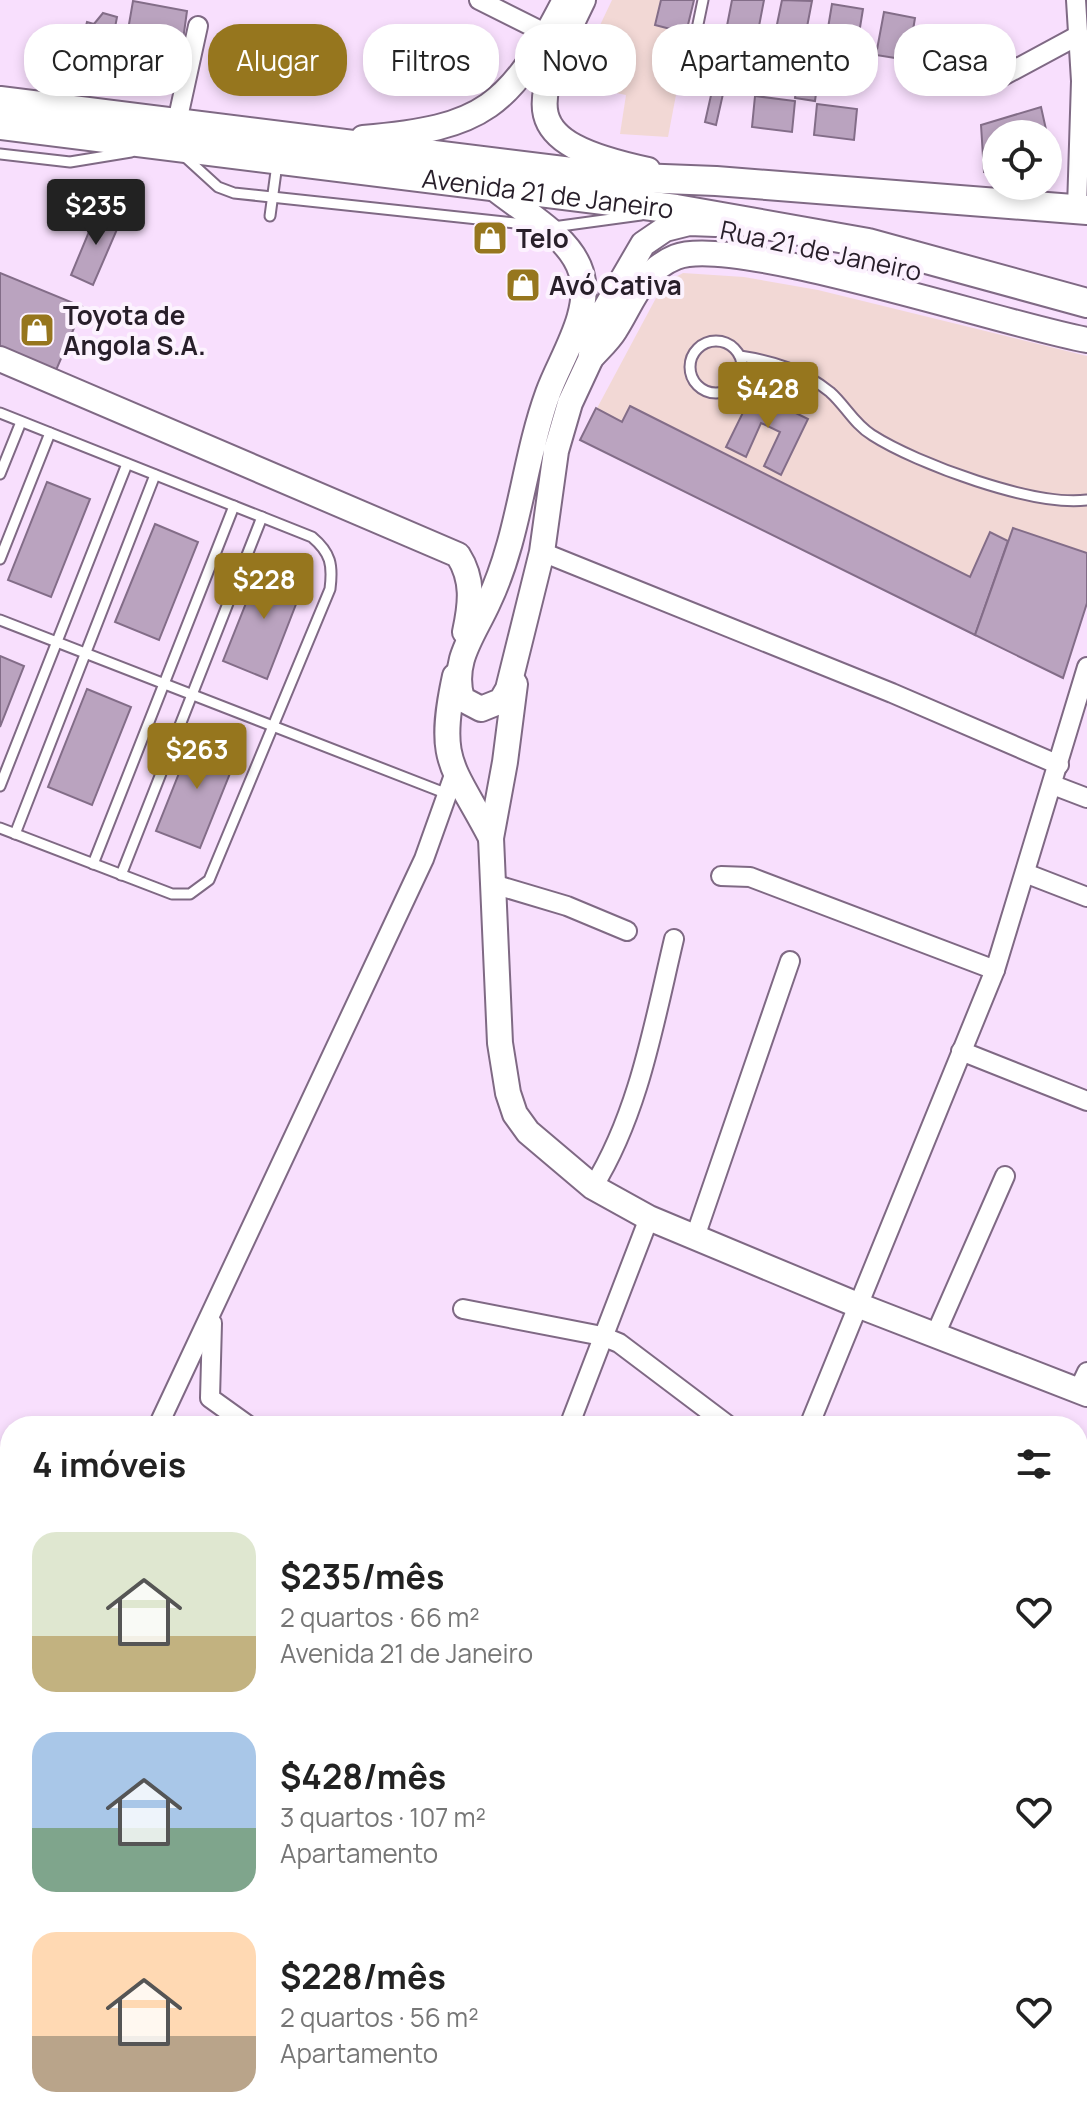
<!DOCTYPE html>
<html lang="pt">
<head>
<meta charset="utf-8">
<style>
  :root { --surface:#fff; --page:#f6f6f6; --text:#222; --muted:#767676; --accent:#96761e }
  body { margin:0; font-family:Manrope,sans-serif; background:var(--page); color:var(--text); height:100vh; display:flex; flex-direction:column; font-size:30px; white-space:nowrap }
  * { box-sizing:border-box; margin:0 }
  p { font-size:26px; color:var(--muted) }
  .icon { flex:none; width:44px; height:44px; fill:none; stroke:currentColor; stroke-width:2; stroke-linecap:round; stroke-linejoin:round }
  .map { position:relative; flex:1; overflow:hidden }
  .panel { position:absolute; left:0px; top:1416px; width:1088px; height:712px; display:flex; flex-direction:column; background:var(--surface); border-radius:32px 32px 0 0; box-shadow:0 4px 12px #0003 }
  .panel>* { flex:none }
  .top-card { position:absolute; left:24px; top:24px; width:1040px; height:72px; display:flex; gap:16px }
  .controls { position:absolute; left:982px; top:120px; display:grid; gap:16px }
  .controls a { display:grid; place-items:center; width:80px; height:80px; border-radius:50%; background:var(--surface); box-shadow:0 4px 12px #0003; font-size:40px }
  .price { position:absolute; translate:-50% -68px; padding:0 18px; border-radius:8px; background:var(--accent); color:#fff; font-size:26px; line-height:52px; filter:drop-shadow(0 2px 4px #0008) }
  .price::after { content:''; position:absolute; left:50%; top:48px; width:24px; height:18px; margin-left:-12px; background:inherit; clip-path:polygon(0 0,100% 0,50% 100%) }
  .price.selected { background:#222; color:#fff }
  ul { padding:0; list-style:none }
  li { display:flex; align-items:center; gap:24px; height:200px; padding:0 32px }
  li span { display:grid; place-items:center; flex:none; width:224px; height:160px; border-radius:24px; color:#555 }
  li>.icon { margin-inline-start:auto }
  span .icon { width:96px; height:96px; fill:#fffc; stroke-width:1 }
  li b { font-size:34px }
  h2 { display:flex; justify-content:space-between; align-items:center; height:96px; padding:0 32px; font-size:34px }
  .chip { padding:0 28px; border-radius:32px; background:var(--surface); box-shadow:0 4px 12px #0003; font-size:28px; line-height:72px }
  .chip.selected { background:var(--accent); color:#fff }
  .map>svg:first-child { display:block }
</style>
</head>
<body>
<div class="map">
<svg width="1087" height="2128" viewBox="0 0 1087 2128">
  <rect width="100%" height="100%" fill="#f8dffd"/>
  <g fill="#f2d8d5">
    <path d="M612 0H694L668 137 620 134 626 95 572 84Z"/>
    <path d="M683 273 744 277 818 290 1087 356V603L1063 678 580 440 664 283Z"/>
  </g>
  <path fill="#efd2f6" d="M0 1453 10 1460V2118H925L938 2128H0Z"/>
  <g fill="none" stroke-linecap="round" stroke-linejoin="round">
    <g stroke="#9d8ba1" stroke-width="116">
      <path d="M0 1917 10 1924"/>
      <path d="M279 2118 293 2128"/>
    </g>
  </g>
  <g fill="#baa3bf" stroke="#836d88" stroke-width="2">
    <path d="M661 0H694L686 33 655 25Z"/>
    <path d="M732 0H764L756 42 725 36Z"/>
    <path d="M782 0 812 1 797 79 767 73Z"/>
    <path d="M133 1 187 11 183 40 128 30Z"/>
    <path d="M832 4 863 9 856 52 825 46Z"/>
    <path d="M884 12 915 18 908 60 876 55Z"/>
    <path d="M103 13 117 17 106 76 73 71 80 33H84L87 22 94 24Z"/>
    <path d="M798 76 818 79 815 101 795 98Z"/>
    <path d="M714 82 725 85 716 125 705 122Z"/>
    <path d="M755 96 795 101 792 132 752 127Z"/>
    <path d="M817 104 857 109 854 140 814 135Z"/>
    <path d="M1041 107 1047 134H996V173L984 172 981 125Z"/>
    <path d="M98 210 121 220 93 285 71 275Z"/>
    <path d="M0 273 83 307 54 375 0 353Z"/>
    <path d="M753 392 808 419 781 475 764 466 780 432 761 423 746 457 726 447Z"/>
    <path d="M630 406 970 577 990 532 1008 541 975 635 580 440 596 408 622 422Z"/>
    <path d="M47 482 90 499 51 597 8 580Z"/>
    <path d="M155 524 198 542 159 640 115 622Z"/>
    <path d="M1013 528 1087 553V603L1063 678 975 635Z"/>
    <path d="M262 563 305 581 267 679 223 661Z"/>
    <path d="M0 656 24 666 0 727Z"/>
    <path d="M87 689 131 707 92 805 48 787Z"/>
    <path d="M195 733 239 751 200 848 156 831Z"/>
  </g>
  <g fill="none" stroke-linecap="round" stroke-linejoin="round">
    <defs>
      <g id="lane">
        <path d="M692 53 703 0"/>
        <path d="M0 154 70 162 131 152"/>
        <path d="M184 156 218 187 234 193 534 225"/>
        <path d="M270 216 277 164"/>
        <path d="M553 227 641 215"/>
        <circle cx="716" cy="367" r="26"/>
        <path d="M740 356C773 361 803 370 830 392 845 405 854 424 872 435 917 464 1035 507 1087 500"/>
        <path d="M0 413 312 537C331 553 333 565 330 589L209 880 190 894H172L0 828"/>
        <path d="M0 474 21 422"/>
        <path d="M0 559 50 433"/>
        <path d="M0 620 445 793"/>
        <path d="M0 786 127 464"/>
        <path d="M15 834 155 475"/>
        <path d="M93 864 234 506"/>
        <path d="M121 875 262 517"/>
        <path d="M0 1467 10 1475"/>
        <path d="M906 2118 920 2128"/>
      </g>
      <g id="street">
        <path d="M479 0 547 34"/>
        <path d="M1076 0 1081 81 1077 208"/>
        <path d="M988 84 1079 35"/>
        <path d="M177 122 198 26"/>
        <path d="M542 552 892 693 1059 765"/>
        <path d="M1053 785 1087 798"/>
        <path d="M1025 873 1087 897"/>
        <path d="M721 876 750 877 995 970"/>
        <path d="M493 884 567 906 627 931"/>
        <path d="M961 1051 1087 1101"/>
        <path d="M593 1187C639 1113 654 1023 674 939"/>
        <path d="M695 1237 790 961"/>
        <path d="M463 1309 602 1336 619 1343 729 1426"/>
        <path d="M212 1323 210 1398 249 1426"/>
        <path d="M936 1333 1005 1176"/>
        <path d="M1078 1391 1087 1372"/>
        <path d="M158 1426 424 859 454 775"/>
        <path d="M569 1426 649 1218"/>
        <path d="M809 1426 995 970 1087 667"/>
        <path d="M1078 1625 1087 1611"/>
        <path d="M1078 1785H1087"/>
      </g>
      <g id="secondary">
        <path d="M583 0C531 107 514 141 648 170"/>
        <path d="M363 138C484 128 510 107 565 0"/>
        <path d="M494 188C522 211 570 236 581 272 593 312 561 357 548 393 523 462 520 536 488 603 473 636 451 662 462 699L481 709 501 701 508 689 542 552 556 451 570 403 590 360 597 323 643 244 665 229 689 223 716 224"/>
        <path d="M591 358C599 349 609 340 615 330 633 302 641 271 676 257 733 234 1008 326 1087 340"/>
        <path d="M0 359 458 555C474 580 471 604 465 632"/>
        <path d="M455 676C436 763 453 765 491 838"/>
        <path d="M515 684 505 762 491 838 500 1043 508 1093 515 1114 528 1132 593 1187 649 1218 860 1306 1087 1394"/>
      </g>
      <g id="primary">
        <path d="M0 101 612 177 716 181 1087 210"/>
        <path id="s1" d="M0 125 676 209 868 243 1087 303"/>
      </g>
    </defs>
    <use href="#lane" stroke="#7f6984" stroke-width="13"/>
    <use href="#street" stroke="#7f6984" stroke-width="22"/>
    <use href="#secondary" stroke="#7f6984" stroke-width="28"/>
    <use href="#primary" stroke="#7f6984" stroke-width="32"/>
    <use href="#lane" stroke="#fff" stroke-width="9"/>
    <use href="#street" stroke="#fff" stroke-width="18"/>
    <use href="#secondary" stroke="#fff" stroke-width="24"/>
    <use href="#primary" stroke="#fff" stroke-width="28"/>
  </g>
  <defs>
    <symbol id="shop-square" viewBox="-11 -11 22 22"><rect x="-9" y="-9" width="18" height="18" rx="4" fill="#96761e" stroke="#fcf2fe"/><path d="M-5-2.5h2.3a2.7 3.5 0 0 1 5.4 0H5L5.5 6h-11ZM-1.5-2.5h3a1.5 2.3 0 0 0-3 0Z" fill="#fff"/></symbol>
  </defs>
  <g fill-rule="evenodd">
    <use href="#shop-square" x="470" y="218" width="40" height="40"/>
    <use href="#shop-square" x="503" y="265" width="40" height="40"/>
    <use href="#shop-square" x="17" y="310" width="40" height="40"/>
  </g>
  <g text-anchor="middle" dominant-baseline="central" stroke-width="8" stroke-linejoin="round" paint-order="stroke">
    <g font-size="26" fill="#281f2a" stroke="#fcf2fe">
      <text stroke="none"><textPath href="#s1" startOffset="552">Avenida 21 de Janeiro</textPath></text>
      <text transform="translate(821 250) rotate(12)">Rua 21 de Janeiro</text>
    </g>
    <g font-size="26" font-weight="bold" fill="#281f2a" stroke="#fcf2fe" text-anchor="start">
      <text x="516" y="238">Telo</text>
      <text x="549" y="285">Avó Cativa</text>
      <text x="63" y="315">Toyota de<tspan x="63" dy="30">Angola S.A.</tspan></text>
    </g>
  </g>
</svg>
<div class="controls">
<a><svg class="icon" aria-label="locate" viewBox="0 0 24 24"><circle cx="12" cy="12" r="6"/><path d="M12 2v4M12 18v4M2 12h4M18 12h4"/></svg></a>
</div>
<b class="price selected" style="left:96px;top:247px">$235</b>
<b class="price" style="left:768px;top:430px">$428</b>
<b class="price" style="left:264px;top:621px">$228</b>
<b class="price" style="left:197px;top:791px">$263</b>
<div class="top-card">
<a class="chip">Comprar</a>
<a class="chip selected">Alugar</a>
<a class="chip">Filtros</a>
<a class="chip">Novo</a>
<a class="chip">Apartamento</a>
<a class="chip">Casa</a>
</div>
<section class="panel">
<h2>4 imóveis<svg class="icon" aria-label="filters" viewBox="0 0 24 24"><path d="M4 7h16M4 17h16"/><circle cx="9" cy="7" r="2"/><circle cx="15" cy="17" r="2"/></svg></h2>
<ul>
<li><span style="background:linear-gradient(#dfe7d0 65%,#c2b280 0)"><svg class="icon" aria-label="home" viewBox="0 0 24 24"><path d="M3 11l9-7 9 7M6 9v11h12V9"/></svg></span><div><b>$235/mês</b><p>2 quartos · 66 m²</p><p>Avenida 21 de Janeiro</p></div><svg class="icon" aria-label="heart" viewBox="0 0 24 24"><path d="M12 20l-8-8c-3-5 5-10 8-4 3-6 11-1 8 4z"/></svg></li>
<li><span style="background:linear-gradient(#a9c7e8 60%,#7fa58c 0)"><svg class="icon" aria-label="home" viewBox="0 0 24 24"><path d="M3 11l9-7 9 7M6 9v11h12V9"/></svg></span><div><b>$428/mês</b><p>3 quartos · 107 m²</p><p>Apartamento</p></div><svg class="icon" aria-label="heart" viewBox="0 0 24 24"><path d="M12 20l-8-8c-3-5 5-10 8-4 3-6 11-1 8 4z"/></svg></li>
<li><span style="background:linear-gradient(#ffd9b3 65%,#b9a48a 0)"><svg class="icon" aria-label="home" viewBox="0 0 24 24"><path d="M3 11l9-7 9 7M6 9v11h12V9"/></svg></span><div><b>$228/mês</b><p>2 quartos · 56 m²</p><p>Apartamento</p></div><svg class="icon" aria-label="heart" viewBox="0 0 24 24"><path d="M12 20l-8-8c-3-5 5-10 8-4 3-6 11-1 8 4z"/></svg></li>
</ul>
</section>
</div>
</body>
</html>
